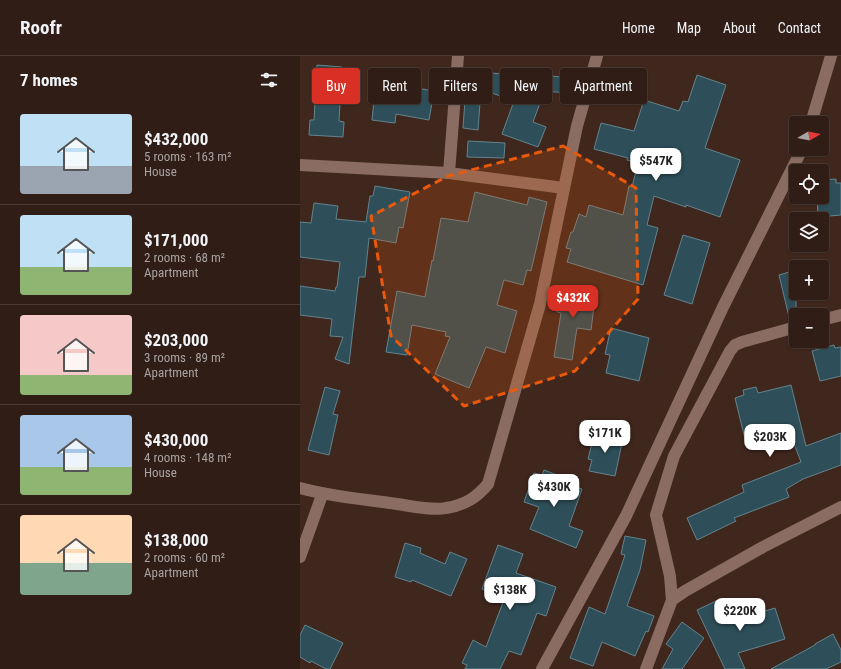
<!DOCTYPE html>
<html lang="en">
<head>
<meta charset="utf-8">
<style>
  :root { --surface:#301d16; --page:#38261f; --text:#f1f3f6; --muted:#a8a2a1; --line:#4b3b35; --accent:#d93025 }
  body { margin:0; font-family:"Roboto Condensed",sans-serif; background:var(--page); color:var(--text); height:100vh; display:flex; flex-direction:column; font-size:15px; white-space:nowrap }
  * { box-sizing:border-box; margin:0 }
  p { font-size:13px; color:var(--muted) }
  .icon { flex:none; width:22px; height:22px; fill:none; stroke:currentColor; stroke-width:2; stroke-linecap:round; stroke-linejoin:round }
  .map { position:relative; flex:1; overflow:hidden }
  .drawer { display:flex; flex-direction:column; background:var(--surface); width:300px }
  .drawer>* { flex:none }
  .top-card { position:absolute; left:12px; top:12px; width:380px; height:36px; display:flex; gap:8px }
  .needle { width:26px; rotate:80deg }
  .controls { position:absolute; left:489px; top:60px; display:grid; gap:8px }
  .controls a { display:grid; place-items:center; width:40px; height:40px; border-radius:4px; background:var(--surface); box-shadow:0 1px 3px #0004,0 0 0 1px var(--line); font-size:20px }
  .price { position:absolute; translate:-50% -34px; padding:0 9px; border-radius:8px; background:#fff; color:#222; font-size:13px; line-height:26px; filter:drop-shadow(0 1px 2px #0008) }
  .price::after { content:''; position:absolute; left:50%; top:24px; width:12px; height:9px; margin-left:-6px; background:inherit; clip-path:polygon(0 0,100% 0,50% 100%) }
  .price.on { background:var(--accent); color:#fff }
  ul { padding:0; list-style:none }
  li { display:flex; align-items:center; gap:12px; height:100px; padding:0 20px }
  li+li { border-top:1px solid var(--line) }
  li span { display:grid; place-items:center; flex:none; width:112px; height:80px; border-radius:4px; color:#555 }
  li>.icon { margin-inline-start:auto }
  span .icon { width:48px; height:48px; fill:#fffc; stroke-width:1 }
  li b { font-size:17px }
  h2 { display:flex; justify-content:space-between; align-items:center; height:48px; padding:0 20px; font-size:17px }
  .tag { padding:0 14px; border-radius:4px; background:var(--surface); box-shadow:0 1px 3px #0004,0 0 0 1px var(--line); font-size:14px; line-height:36px }
  .tag.on { background:var(--accent); color:#fff }
  header { display:flex; align-items:center; gap:24px; box-sizing:border-box; height:56px; padding:0 20px; background:var(--surface); border-bottom:1px solid var(--line) }
  header strong { font-size:19px }
  nav { display:flex; gap:22px; margin-inline-start:auto; font-size:14px }
  main { display:flex; flex:1; min-height:0 }
  .map>svg:first-child { display:block }
</style>
</head>
<body>
<header>
<strong>Roofr</strong>
<nav><a>Home</a><a>Map</a><a>About</a><a>Contact</a></nav>
</header>
<main>
<section class="drawer">
<h2>7 homes<svg class="icon" aria-label="filters" viewBox="0 0 24 24"><path d="M4 7h16M4 17h16"/><circle cx="9" cy="7" r="2"/><circle cx="15" cy="17" r="2"/></svg></h2>
<ul>
<li><span style="background:linear-gradient(#bfe0f5 65%,#9aa5b1 0)"><svg class="icon" aria-label="home" viewBox="0 0 24 24"><path d="M3 11l9-7 9 7M6 9v11h12V9"/></svg></span><div><b>$432,000</b><p>5 rooms · 163 m²</p><p>House</p></div></li>
<li><span style="background:linear-gradient(#bfe0f5 65%,#8fb573 0)"><svg class="icon" aria-label="home" viewBox="0 0 24 24"><path d="M3 11l9-7 9 7M6 9v11h12V9"/></svg></span><div><b>$171,000</b><p>2 rooms · 68 m²</p><p>Apartment</p></div></li>
<li><span style="background:linear-gradient(#f6c9c9 75%,#8fb573 0)"><svg class="icon" aria-label="home" viewBox="0 0 24 24"><path d="M3 11l9-7 9 7M6 9v11h12V9"/></svg></span><div><b>$203,000</b><p>3 rooms · 89 m²</p><p>Apartment</p></div></li>
<li><span style="background:linear-gradient(#a9c7e8 65%,#8fb573 0)"><svg class="icon" aria-label="home" viewBox="0 0 24 24"><path d="M3 11l9-7 9 7M6 9v11h12V9"/></svg></span><div><b>$430,000</b><p>4 rooms · 148 m²</p><p>House</p></div></li>
<li><span style="background:linear-gradient(#ffd9b3 60%,#7fa58c 0)"><svg class="icon" aria-label="home" viewBox="0 0 24 24"><path d="M3 11l9-7 9 7M6 9v11h12V9"/></svg></span><div><b>$138,000</b><p>2 rooms · 60 m²</p><p>Apartment</p></div></li>
</ul>
</section>
<div class="map">
<svg width="541" height="613" viewBox="0 0 541 613">
  <rect width="100%" height="100%" fill="#40271e"/>
  <g fill="#2e4f59" stroke="#62848e">
    <path d="M17 9 42 11 39 65 44 66 43 81 9 79 10 64H14Z"/>
    <path d="M73 15 100 17 98 29 134 35 129 64 96 58 95 67 72 64 75 35 71 34Z"/>
    <path d="M167 15 203 18V24L243 39 233 66 246 71 238 91 202 78 214 45 181 33 178 74 163 72Z"/>
    <path d="M241 19 272 22 271 37 240 35Z"/>
    <path d="M397 19 426 29 405 92 440 104 420 161 386 149V151L354 140 347 169 358 172 343 229 267 206 271 193 266 192 271 176H273L279 158 286 161 289 149 323 159 329 130 332 131 338 107 327 104 328 102 294 93 301 67 334 75 344 44 379 55 383 45 388 46Z"/>
    <path d="M168 85 205 87 204 102 167 101Z"/>
    <path d="M536 123V127H541V159L518 161 517 141H522V124Z"/>
    <path d="M75 130 110 136 103 172 99 171 96 187 69 182 65 221H59L49 308 35 303 43 281 30 280 32 263 0 259V230L35 235 36 231H37L40 206 0 201V166L11 167 14 147 38 150 36 163 66 166 70 140H73Z"/>
    <path d="M175 136 227 149 229 141 247 146 231 215 227 214 223 229 204 224 197 249 217 255 205 297 186 291 169 332 135 318 150 281 145 280 146 276 112 269 107 299 86 296 97 235 125 241 132 204 133 205 141 162 168 166Z"/>
    <path d="M383 179 410 187 392 248 364 239Z"/>
    <path d="M496 214V264L490 265 479 219Z"/>
    <path d="M265 231 296 235 291 274 277 272 272 304 254 301 261 257 257 256 259 244H263Z"/>
    <path d="M311 272 349 282 339 325 306 317 310 299 305 298Z"/>
    <path d="M534 289 535 292 541 291V320L520 325 512 295Z"/>
    <path d="M491 329 506 390 541 377V409L503 423 486 433 489 441 434 462 436 465 397 484 387 462 444 436 442 429 501 406 488 372 445 383 435 342 444 339 443 334 456 331 458 337Z"/>
    <path d="M25 331 40 335 33 358 38 359 29 399 8 394Z"/>
    <path d="M297 377 323 382 315 420 289 415 292 404 288 403 293 383 295 384Z"/>
    <path d="M244 414 257 419 256 424 282 433 269 470 283 475 276 492 230 473 239 451 224 446 234 417 242 419Z"/>
    <path d="M325 480 346 484 340 514 327 550 354 560 348 576 346 575 335 600 302 586 293 610 270 602 289 551 305 558 325 499 321 498Z"/>
    <path d="M105 487 121 492 120 497 145 508 150 496 167 503 151 540 112 524 111 526 95 521Z"/>
    <path d="M198 489 223 498 216 517 256 531 246 560 237 557 221 599 209 595 200 613H165L167 609 162 607 173 584 186 591 205 541 182 533Z"/>
    <path d="M416 545 426 567 451 559 449 552 463 548 465 555 475 552 485 583 438 597 445 613H425L397 554Z"/>
    <path d="M382 566 404 582 382 613H362L373 593 366 588Z"/>
    <path d="M5 569 43 587 30 613H26L11 605 10 607 0 601V579Z"/>
    <path d="M533 578 541 594V606L526 613H471L515 589V588Z"/>
  </g>
  <g fill="none" stroke-linecap="round" stroke-linejoin="round">
    <g stroke="#8a6c62" stroke-width="12">
      <path d="M511 67 531 0"/>
      <path d="M0 109 149 117 264 132"/>
      <path d="M149 117 158 0"/>
      <path d="M522 264 541 259"/>
      <path d="M0 432C32 441 65 443 97 448 111 450 133 455 146 452 165 449 176 442 188 428L240 248 277 70 297 0"/>
      <path d="M0 501 22 439"/>
      <path d="M372 544 385 535 463 491 541 451"/>
      <path d="M242 613 326 460 423 251 502 93"/>
      <path d="M346 613 372 544 370 520 356 459 374 400 430 295 435 289 442 286 496 271"/>
    </g>
  </g>
  <path fill="#e8590c" fill-opacity="0.2" stroke="#e8590c" stroke-width="3" stroke-dasharray="8 5" stroke-linejoin="round" d="M263 90 336 132 338 243 275 315 164 350 91 280 71 160 148 120Z"/>
</svg>
<div class="controls">
<a><svg class="needle" viewBox="-14 -14 28 28"><path d="M0-13l5 13h-10z" fill="#e53935"/><path d="M0 13l5-13h-10z" fill="#a8a2a1"/></svg></a>
<a><svg class="icon" aria-label="locate" viewBox="0 0 24 24"><circle cx="12" cy="12" r="6"/><path d="M12 2v4M12 18v4M2 12h4M18 12h4"/></svg></a>
<a><svg class="icon" aria-label="layers" viewBox="0 0 24 24"><path d="M12 4l9 5-9 5-9-5zM3 14l9 5 9-5"/></svg></a>
<a>+</a>
<a>−</a>
</div>
<b class="price" style="left:356px;top:126px">$547K</b>
<b class="price on" style="left:273px;top:263px">$432K</b>
<b class="price" style="left:305px;top:398px">$171K</b>
<b class="price" style="left:470px;top:402px">$203K</b>
<b class="price" style="left:254px;top:452px">$430K</b>
<b class="price" style="left:210px;top:555px">$138K</b>
<b class="price" style="left:440px;top:576px">$220K</b>
<div class="top-card">
<a class="tag on">Buy</a>
<a class="tag">Rent</a>
<a class="tag">Filters</a>
<a class="tag">New</a>
<a class="tag">Apartment</a>
</div>
</div>
</main>
</body>
</html>
